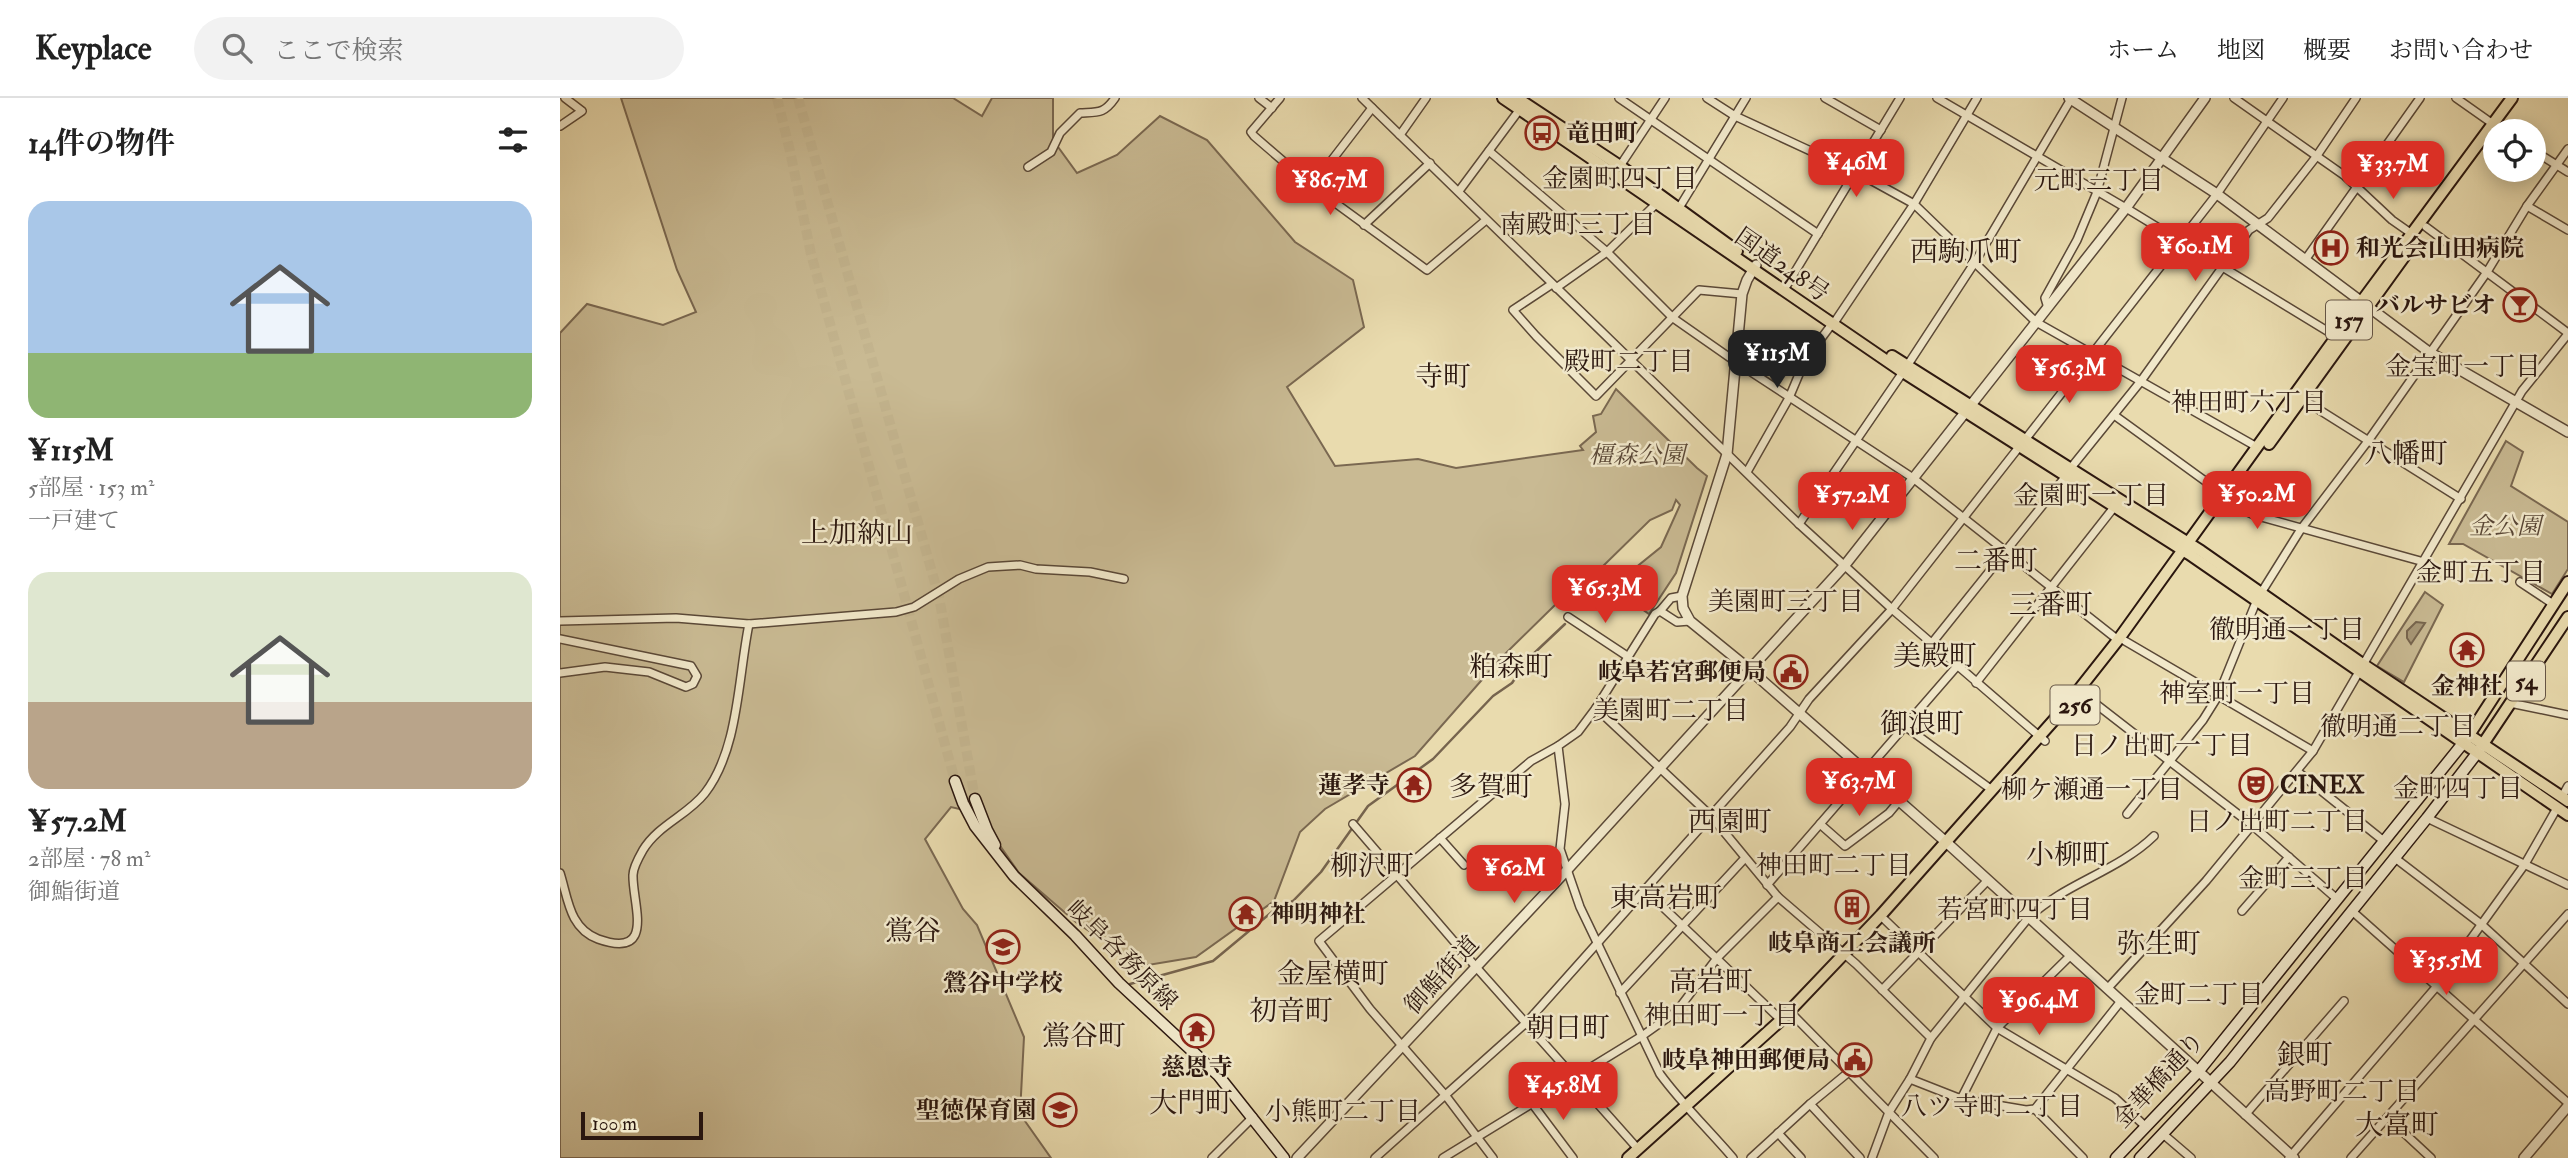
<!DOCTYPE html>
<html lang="ja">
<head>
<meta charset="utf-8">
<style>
  :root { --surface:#fff; --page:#f2f2f2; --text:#222; --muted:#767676; --line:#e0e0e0; --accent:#d93025 }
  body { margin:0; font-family:"IM FELL Double Pica","Noto Serif JP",serif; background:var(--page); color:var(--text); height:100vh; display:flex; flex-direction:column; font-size:26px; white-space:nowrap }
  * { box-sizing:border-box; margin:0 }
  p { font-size:23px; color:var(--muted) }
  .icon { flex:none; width:38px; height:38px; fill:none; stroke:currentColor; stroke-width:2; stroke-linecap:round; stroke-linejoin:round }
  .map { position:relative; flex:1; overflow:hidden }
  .sheet { display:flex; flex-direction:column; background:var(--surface); width:560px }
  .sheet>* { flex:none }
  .controls { position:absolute; left:1923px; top:21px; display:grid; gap:14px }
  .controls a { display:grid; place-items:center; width:63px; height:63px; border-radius:50%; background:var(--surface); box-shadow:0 4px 18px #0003; font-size:35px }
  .scale { position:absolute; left:21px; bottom:18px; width:122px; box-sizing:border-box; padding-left:7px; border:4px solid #2b170f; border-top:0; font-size:19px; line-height:24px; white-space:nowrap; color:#2b170f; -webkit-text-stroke:5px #f1e8ca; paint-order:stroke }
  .price { position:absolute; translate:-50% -60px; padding:0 16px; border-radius:14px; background:var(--accent); color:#fff; font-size:23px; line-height:46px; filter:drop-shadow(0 2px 4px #0008) }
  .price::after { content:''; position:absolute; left:50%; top:42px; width:21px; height:16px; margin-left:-10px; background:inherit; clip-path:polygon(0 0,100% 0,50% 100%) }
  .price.on { background:#222; color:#fff }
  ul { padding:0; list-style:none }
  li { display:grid; align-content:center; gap:14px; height:371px; padding:0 28px }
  li span { display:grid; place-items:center; height:217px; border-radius:21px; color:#555 }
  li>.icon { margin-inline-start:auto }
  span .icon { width:126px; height:126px; fill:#fffc; stroke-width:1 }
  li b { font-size:30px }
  h2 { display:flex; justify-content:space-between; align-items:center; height:84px; padding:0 28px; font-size:30px }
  header { display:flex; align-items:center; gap:42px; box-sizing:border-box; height:98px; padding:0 35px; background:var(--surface); border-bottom:2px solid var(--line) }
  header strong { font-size:33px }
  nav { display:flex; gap:38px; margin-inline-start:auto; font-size:24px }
  .search { width:490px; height:63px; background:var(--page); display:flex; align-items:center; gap:18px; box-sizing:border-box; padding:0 24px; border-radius:38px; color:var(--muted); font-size:26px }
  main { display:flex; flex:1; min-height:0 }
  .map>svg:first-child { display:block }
</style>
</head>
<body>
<header>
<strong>Keyplace</strong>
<div class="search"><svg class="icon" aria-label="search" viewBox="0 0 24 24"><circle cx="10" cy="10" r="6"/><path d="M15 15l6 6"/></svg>ここで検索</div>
<nav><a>ホーム</a><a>地図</a><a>概要</a><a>お問い合わせ</a></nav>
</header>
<main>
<section class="sheet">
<h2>14件の物件<svg class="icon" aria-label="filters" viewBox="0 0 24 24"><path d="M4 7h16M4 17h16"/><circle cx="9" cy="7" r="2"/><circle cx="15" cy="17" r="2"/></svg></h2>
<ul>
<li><span style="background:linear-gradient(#a9c7e8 70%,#8fb573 0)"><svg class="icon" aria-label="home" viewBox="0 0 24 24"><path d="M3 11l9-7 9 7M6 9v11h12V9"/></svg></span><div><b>¥115M</b><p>5部屋 · 153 m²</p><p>一戸建て</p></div></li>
<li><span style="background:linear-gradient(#dfe7d0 60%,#b9a48a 0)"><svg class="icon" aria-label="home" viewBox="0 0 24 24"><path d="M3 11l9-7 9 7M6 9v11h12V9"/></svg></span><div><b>¥57.2M</b><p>2部屋 · 78 m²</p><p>御鮨街道</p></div></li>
</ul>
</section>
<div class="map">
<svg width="2008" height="1060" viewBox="0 0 2008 1060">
  <rect width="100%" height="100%" fill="#e9dbae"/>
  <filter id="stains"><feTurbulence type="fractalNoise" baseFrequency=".00286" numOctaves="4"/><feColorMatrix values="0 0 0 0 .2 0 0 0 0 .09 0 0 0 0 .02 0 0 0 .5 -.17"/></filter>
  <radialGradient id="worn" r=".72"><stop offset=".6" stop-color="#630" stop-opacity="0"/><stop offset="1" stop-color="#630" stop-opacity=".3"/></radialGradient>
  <g fill="#c9ba93" stroke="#7a6851" stroke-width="2">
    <path d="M61 0H393L422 18 432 0H493V42L517 75 557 57 600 18 647 42 735 144 793 182 804 229 727 289 775 368 858 361 896 370 1023 352 1020 348 1036 334 1033 318 1041 316 1056 291 1137 370 1147 378 1116 475 1089 516 1057 493 1069 475 1101 449 1120 407 1116 402 1112 412 1090 422 1039 472 1037 485 1021 504 995 507 942 559 855 658 765 711 740 734 714 803 636 859 582 868 517 825 459 775 417 715 391 709 365 741 403 811 417 827 464 939 460 1016 491 1060H0V235L27 206 103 227 136 214 117 172Z"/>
    <path d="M1946 343 1963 354 1951 388 2008 424V471L1992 496 1903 446H1889Z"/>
    <path d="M1865 494 1883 507 1844 584 1817 568Z"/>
  </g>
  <path fill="#a89878" stroke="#76644e" stroke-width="2" d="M1856 524 1865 525 1851 546 1847 540V533Z"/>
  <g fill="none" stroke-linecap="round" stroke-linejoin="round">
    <path stroke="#76644e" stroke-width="2.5" d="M570 886 653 863 718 809 733 803 761 774 808 708 873 661 933 598 952 585 969 560 1005 526"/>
    <g stroke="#c3b48e" stroke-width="10" stroke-dasharray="10 5" stroke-linecap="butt">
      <path d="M217 0 230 53 251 156 395 683"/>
      <path d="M238 0 379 499 415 701"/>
    </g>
    <defs>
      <g id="minor">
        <path d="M699 0 712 10"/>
        <path d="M720 0 691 34 694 38 752 88 867 172 926 122"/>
        <path d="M802 0 1239 426 1332 511 1485 643"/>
        <path d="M1059 0 1258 136"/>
        <path d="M1147 0 1175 18 1296 74 1354 106 1476 224 1697 349"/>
        <path d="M1265 0 1321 32"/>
        <path d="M1377 0 1566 110 1777 239"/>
        <path d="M1674 0 1785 78 1832 122 1852 136"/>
        <path d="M1896 0 1933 26"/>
        <path d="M0 28 22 13 5 0"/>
        <path d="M1938 30 1942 33"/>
        <path d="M840 37 866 0"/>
        <path d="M929 53 1047 154 1113 220 1176 264 1353 380 1558 542"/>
        <path d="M1974 53 2008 74"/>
        <path d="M1060 68 1105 0"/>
        <path d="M468 69 491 54 500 35 520 15C538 14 544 16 555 0"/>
        <path d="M752 88 812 10"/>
        <path d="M899 93 960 11"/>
        <path d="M1967 108 2008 132"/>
        <path d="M1119 110 1186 0"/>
        <path d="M804 127 870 65"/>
        <path d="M1866 129 2008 235"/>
        <path d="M1745 162 1860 0"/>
        <path d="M992 186 953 212 976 238 1036 298 1139 192 1182 196"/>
        <path d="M1227 187 1340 0"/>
        <path d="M996 190 1047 154 1097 105"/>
        <path d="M1488 210 1485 200 1517 142 1537 94 1562 0"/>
        <path d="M1276 222 1354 106 1417 0"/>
        <path d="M1347 268 1415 164 1511 1"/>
        <path d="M1742 301 1901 401"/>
        <path d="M1554 317 1663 396"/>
        <path d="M1464 343 1657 96 1723 0"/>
        <path d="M1510 371 1581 283 1689 132 1708 120 1756 59 1796 0"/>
        <path d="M1187 374 1229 300 1245 262 1272 226"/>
        <path d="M1666 404 1694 417 1864 464"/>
        <path d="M1239 426 1343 274"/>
        <path d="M1960 484 1993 506"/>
        <path d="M1701 495 1741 431 1808 343 1927 174 1967 108 2008 51"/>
        <path d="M1100 513 1111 500 1122 498"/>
        <path d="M1008 519 1067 558"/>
        <path d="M0 523 116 520 189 526 336 514 354 509 399 481 428 469 460 467 476 471 530 474 564 481"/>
        <path d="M1130 523 1117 524 1100 513 1095 516 1036 610 1018 634 998 648 1005 706 1000 751 1020 809 1100 976C1122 1006 1149 1032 1173 1060"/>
        <path d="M0 541 131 568 137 578 133 586 126 589 89 574 45 569 0 575"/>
        <path d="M1565 543 1753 653"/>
        <path d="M1372 545 1506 378"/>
        <path d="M1416 585 1555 408"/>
        <path d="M1523 596 1692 727 1777 801"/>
        <path d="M1950 605 2008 617"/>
        <path d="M1036 610 1151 718 1218 799 1296 866 1371 940"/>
        <path d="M1346 629 1432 692"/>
        <path d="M1738 674 1825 744"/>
        <path d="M2002 699 2008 688"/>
        <path d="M1567 716 1643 622 1658 598 1696 504"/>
        <path d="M1867 720 2008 787"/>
        <path d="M793 726 916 869 1078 1051"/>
        <path d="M1260 726 1285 748 1329 715 1339 703"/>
        <path d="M880 740 904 767"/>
        <path d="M1835 760 1921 826 2008 906"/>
        <path d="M0 775C8 800 9 830 38 841 97 862 72 805 73 777 73 770 79 759 83 752 98 727 128 717 145 695 179 651 178 579 189 526"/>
        <path d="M1207 787 1398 567"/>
        <path d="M1084 791 1221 922"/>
        <path d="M1682 813 1729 759"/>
        <path d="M1792 813 2008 1005"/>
        <path d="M1325 822 1437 930 1555 1000 1586 1029"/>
        <path d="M1548 890 1646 783 1753 653 1962 293 2008 236"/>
        <path d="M1322 892 1428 782"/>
        <path d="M1060 895 1185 760"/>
        <path d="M1234 918 1374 1060"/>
        <path d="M1350 981 1371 940 1469 819C1506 785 1558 773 1594 738"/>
        <path d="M1401 1001 1437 930 1511 857"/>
        <path d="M971 1004 1013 1060"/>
        <path d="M1250 1006 1300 1060"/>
        <path d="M1475 1011 1523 1060"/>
        <path d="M1685 1017 1784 903"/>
        <path d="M1828 1020 1871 1060"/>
        <path d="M1218 1035 1241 1060"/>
        <path d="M1603 1036 1631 1060"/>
        <path d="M652 1060 693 1019"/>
        <path d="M815 1060 967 924 1230 629 1249 601 1332 511 1459 349"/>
        <path d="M883 1060 1082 938 1117 913 1157 860 1218 799"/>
        <path d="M933 1060 886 998 810 911 759 843 971 663 998 648"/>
        <path d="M1191 1060 1250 1006 1290 973"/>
        <path d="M1312 1060 1329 1014 1350 981 1401 1001 1466 1012 1475 1011 1561 903"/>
        <path d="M1729 1060 1877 888 1965 766 1997 710"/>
        <path d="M1791 1060 2008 816"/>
      </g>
      <g id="tertiary">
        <path d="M1509 0 1657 96 1869 254 2008 334"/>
        <path d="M1196 167 1187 182 1182 196 1167 356 1122 498 1123 510 1130 523 1189 571 1386 744 1734 1060"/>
        <path d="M737 1060 1008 771 1285 467 1566 110 1645 0"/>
        <path d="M1964 1060 2008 1008"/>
      </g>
      <g id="secondary">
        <path d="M395 683 403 705 415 728 454 778 515 837 559 885 658 977 724 1060"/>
        <path d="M415 701 427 732 435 747"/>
        <path d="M1556 1060 1638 974 1908 639"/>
        <path d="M1580 1060 1670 964 1867 720 1921 650"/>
      </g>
      <g id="primary">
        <path d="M1909 637 2008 484"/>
        <path d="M1923 646 2008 519"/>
      </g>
      <g id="trunk">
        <path d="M943 0 1343 274 1629 456 2008 717"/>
        <path d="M957 0 1060 68 1177 153"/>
        <path d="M1332 258 1641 453 1804 567 2008 703"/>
        <path d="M1709 346 1849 152"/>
        <path d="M1068 1060 1221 922 1321 817 1502 613 1558 542 1802 203 1952 0"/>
      </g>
    </defs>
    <use href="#minor" stroke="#5a4837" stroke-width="10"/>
    <use href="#tertiary" stroke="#5a4837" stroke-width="12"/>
    <use href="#secondary" stroke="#2b170f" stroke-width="13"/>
    <use href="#primary" stroke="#2b170f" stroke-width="14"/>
    <use href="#trunk" stroke="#2b170f" stroke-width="14"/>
    <use href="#minor" stroke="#f1e8ca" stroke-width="7"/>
    <use href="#tertiary" stroke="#f1e8ca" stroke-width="9"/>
    <use href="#secondary" stroke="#f1e8ca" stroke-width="10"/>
    <use href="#primary" stroke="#e9dbae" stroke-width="10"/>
    <use href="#trunk" stroke="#e9dbae" stroke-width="10"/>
  </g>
  <defs>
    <symbol id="bus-ring" viewBox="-11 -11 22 22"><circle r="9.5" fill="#f1e8ca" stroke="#8f2418" stroke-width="1.5"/><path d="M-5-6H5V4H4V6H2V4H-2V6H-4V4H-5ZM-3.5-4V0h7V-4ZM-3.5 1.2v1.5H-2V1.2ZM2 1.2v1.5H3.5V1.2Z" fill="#8f2418"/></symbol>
    <symbol id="hospital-ring" viewBox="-11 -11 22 22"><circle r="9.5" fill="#f1e8ca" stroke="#8f2418" stroke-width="1.5"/><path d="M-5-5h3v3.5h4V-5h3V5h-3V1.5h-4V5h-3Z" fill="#8f2418"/></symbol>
    <symbol id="bar-ring" viewBox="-11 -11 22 22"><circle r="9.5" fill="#f1e8ca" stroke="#8f2418" stroke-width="1.5"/><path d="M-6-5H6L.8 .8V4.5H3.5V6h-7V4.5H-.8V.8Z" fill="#8f2418"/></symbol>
    <symbol id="temple-ring" viewBox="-11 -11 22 22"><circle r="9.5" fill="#f1e8ca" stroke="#8f2418" stroke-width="1.5"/><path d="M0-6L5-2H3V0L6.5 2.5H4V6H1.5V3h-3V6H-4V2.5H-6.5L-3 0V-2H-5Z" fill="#8f2418"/></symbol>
    <symbol id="civic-ring" viewBox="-11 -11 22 22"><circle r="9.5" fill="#f1e8ca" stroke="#8f2418" stroke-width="1.5"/><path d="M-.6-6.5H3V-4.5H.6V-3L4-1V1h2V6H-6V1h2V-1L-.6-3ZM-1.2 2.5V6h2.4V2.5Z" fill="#8f2418"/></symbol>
    <symbol id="theatre-ring" viewBox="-11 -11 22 22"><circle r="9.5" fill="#f1e8ca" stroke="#8f2418" stroke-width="1.5"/><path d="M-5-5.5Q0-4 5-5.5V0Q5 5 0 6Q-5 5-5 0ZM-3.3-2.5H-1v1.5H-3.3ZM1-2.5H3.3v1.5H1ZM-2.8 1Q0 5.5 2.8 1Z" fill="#8f2418"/></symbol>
    <symbol id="building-ring" viewBox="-11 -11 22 22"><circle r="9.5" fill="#f1e8ca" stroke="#8f2418" stroke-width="1.5"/><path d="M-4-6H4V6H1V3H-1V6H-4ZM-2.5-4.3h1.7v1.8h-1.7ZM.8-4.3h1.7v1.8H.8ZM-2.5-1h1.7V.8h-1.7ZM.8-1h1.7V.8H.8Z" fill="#8f2418"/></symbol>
    <symbol id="school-ring" viewBox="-11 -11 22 22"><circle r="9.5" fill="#f1e8ca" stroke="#8f2418" stroke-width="1.5"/><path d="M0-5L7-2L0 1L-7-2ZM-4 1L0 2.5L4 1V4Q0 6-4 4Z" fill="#8f2418"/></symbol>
  </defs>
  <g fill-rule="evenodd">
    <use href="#bus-ring" x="963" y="16" width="38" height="38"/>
    <use href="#hospital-ring" x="1752" y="131" width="38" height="38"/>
    <use href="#bar-ring" x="1941" y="188" width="38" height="38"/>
    <use href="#temple-ring" x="1888" y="533" width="38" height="38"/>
    <use href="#civic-ring" x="1212" y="555" width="38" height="38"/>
    <use href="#temple-ring" x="835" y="668" width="38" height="38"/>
    <use href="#theatre-ring" x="1677" y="668" width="38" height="38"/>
    <use href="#building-ring" x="1273" y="790" width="38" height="38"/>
    <use href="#temple-ring" x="667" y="797" width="38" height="38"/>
    <use href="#school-ring" x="424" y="830" width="38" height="38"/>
    <use href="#temple-ring" x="618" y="914" width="38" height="38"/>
    <use href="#civic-ring" x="1276" y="943" width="38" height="38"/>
    <use href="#school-ring" x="481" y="993" width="38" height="38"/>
  </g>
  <g text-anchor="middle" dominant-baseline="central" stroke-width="5" stroke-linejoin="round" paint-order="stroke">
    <g fill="#f1e8ca" stroke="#665647" stroke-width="2">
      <rect x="1766" y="202.5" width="46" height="39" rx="5"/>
      <rect x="1947" y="563.5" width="38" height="39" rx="5"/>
      <rect x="1490.5" y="587.5" width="49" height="39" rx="5"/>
    </g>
    <g font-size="23" font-weight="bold" fill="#2b170f">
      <text x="1789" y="222">157</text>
      <text x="1966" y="583">54</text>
      <text x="1515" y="607">256</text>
    </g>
    <g font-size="24" font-weight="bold" fill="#2b170f" stroke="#f1e8ca" text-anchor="end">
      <text x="1006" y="35" text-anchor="start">竜田町</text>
      <text x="1796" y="150" text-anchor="start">和光会山田病院</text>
      <text x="1936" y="207">バルサビオ</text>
      <text x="1206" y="574">岐阜若宮郵便局</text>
      <text x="1907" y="588" text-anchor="middle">金神社</text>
      <text x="830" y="687">蓮孝寺</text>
      <text x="1720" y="687" text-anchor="start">CINEX</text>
      <text x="710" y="816" text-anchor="start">神明神社</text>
      <text x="1292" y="845" text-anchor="middle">岐阜商工会議所</text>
      <text x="443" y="885" text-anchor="middle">鶯谷中学校</text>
      <text x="1270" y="962">岐阜神田郵便局</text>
      <text x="637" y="969" text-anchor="middle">慈恩寺</text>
      <text x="476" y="1012">聖徳保育園</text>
    </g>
    <g font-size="24" fill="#2b170f" stroke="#f1e8ca">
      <text transform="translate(1222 167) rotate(35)">国道248号</text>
      <text transform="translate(562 857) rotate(45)">岐阜各務原線</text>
      <text transform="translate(882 877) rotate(-47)">御鮨街道</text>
      <text transform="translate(1599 982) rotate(-47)">金華橋通り</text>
    </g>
    <g font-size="24" font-style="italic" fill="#5a4837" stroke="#f1e8ca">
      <text x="1077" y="357">橿森公園</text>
      <text x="1945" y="428">金公園</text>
    </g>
    <g font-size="26" fill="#2b170f" stroke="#f1e8ca">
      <text x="1060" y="81">金園町四丁目</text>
      <text x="1539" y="83">元町三丁目</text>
      <text x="1018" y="127">南殿町三丁目</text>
      <text x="1069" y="264">殿町二丁目</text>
      <text x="1903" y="269">金宝町一丁目</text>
      <text x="1689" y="305">神田町六丁目</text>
      <text x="1531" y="398">金園町一丁目</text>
      <text x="1921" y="475">金町五丁目</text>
      <text x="1226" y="504">美園町三丁目</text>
      <text x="1727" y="532">徹明通一丁目</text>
      <text x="1677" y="596">神室町一丁目</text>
      <text x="1111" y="613">美園町二丁目</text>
      <text x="1838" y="629">徹明通二丁目</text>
      <text x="1602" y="648">日ノ出町一丁目</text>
      <text x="1898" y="691">金町四丁目</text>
      <text x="1532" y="692">柳ケ瀬通一丁目</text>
      <text x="1717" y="724">日ノ出町二丁目</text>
      <text x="1274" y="768">神田町二丁目</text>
      <text x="1743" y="781">金町三丁目</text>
      <text x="1455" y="812">若宮町四丁目</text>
      <text x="1639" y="897">金町二丁目</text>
      <text x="1162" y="918">神田町一丁目</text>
      <text x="1782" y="994">高野町二丁目</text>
      <text x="1432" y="1009">八ツ寺町二丁目</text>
      <text x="783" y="1014">小熊町二丁目</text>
    </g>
    <g font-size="28" fill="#2b170f" stroke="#f1e8ca">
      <text x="1406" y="154">西駒爪町</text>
      <text x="883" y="279">寺町</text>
      <text x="1846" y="356">八幡町</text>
      <text x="297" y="435">上加納山</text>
      <text x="1436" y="463">二番町</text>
      <text x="1491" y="507">三番町</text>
      <text x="1375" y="558">美殿町</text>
      <text x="951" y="569">粕森町</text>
      <text x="1362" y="626">御浪町</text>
      <text x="931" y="689">多賀町</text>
      <text x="1170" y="724">西園町</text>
      <text x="1508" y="757">小柳町</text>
      <text x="812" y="768">柳沢町</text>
      <text x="1106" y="800">東高岩町</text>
      <text x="353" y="833">鴬谷</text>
      <text x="1599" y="846">弥生町</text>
      <text x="773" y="876">金屋横町</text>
      <text x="1151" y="884">高岩町</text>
      <text x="731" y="913">初音町</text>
      <text x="1008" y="930">朝日町</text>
      <text x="524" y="938">鴬谷町</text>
      <text x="1745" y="957">銀町</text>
      <text x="631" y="1005">大門町</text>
      <text x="1837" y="1027">大富町</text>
    </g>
  </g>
  <rect width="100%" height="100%" filter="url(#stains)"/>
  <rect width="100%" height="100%" fill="url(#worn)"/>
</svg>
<div class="controls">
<a><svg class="icon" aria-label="locate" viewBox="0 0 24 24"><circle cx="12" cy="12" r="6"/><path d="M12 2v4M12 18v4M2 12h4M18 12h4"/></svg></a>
</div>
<div class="scale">100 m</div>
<b class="price" style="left:1296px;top:101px">¥46M</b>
<b class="price" style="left:1833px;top:103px">¥33.7M</b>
<b class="price" style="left:770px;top:119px">¥86.7M</b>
<b class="price" style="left:1635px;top:185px">¥60.1M</b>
<b class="price on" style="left:1217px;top:292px">¥115M</b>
<b class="price" style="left:1509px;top:307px">¥56.3M</b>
<b class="price" style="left:1697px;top:433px">¥50.2M</b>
<b class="price" style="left:1292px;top:434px">¥57.2M</b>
<b class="price" style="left:1045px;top:527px">¥65.3M</b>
<b class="price" style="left:1299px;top:720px">¥63.7M</b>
<b class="price" style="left:954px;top:807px">¥62M</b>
<b class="price" style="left:1886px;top:899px">¥35.5M</b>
<b class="price" style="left:1479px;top:939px">¥96.4M</b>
<b class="price" style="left:1003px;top:1024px">¥45.8M</b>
</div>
</main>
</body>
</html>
